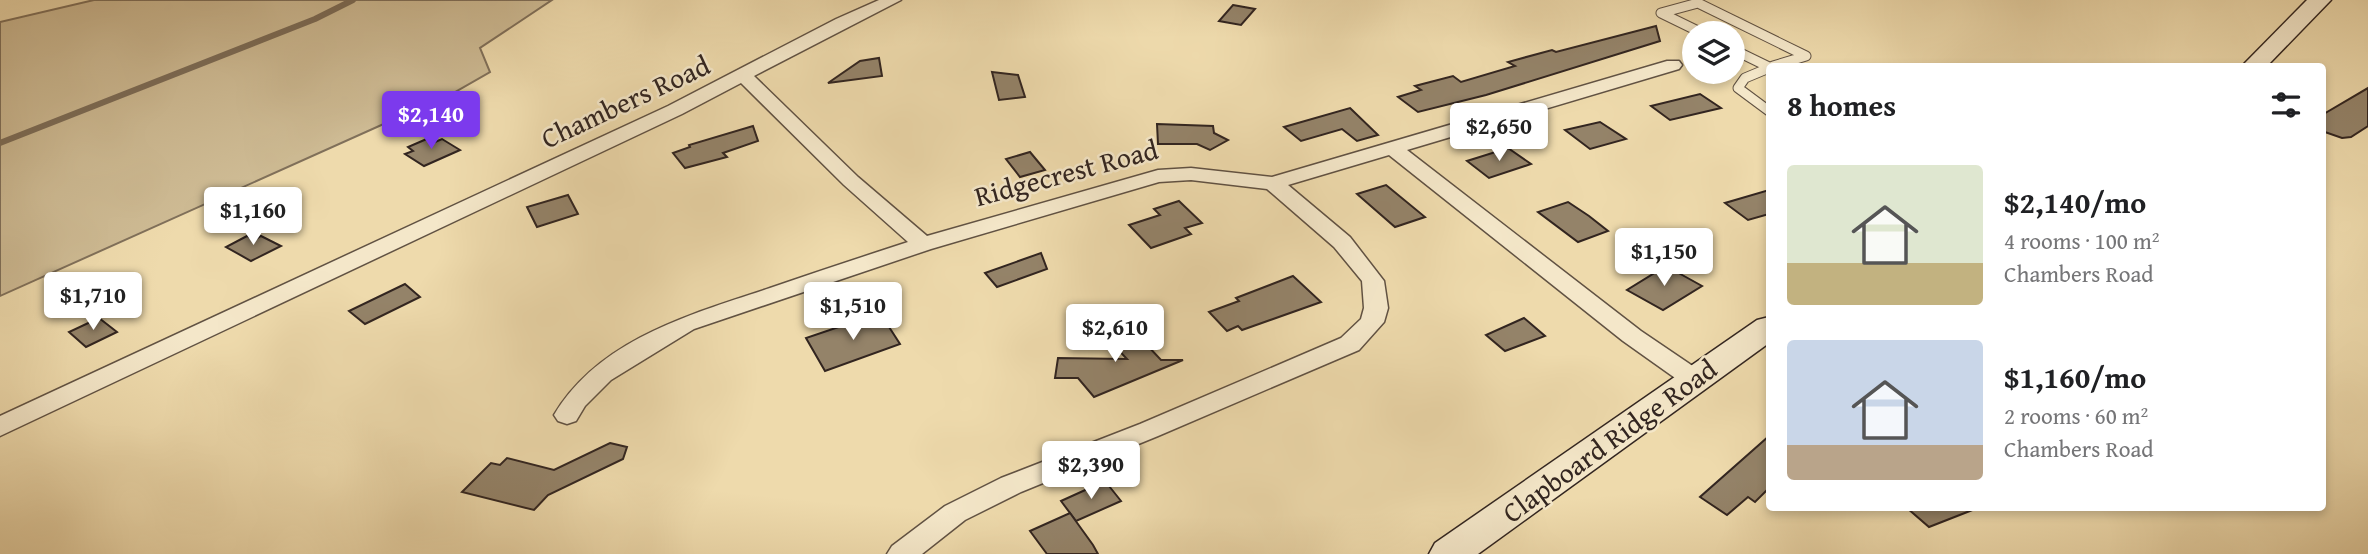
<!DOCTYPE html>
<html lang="en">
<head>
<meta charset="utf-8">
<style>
  :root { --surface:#fff; --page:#f2f2f2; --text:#202124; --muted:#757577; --accent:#7c3aed }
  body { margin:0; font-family:"Gentium Book Plus",serif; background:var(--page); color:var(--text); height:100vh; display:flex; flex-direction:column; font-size:26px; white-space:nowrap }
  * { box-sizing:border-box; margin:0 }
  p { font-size:23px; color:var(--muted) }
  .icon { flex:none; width:38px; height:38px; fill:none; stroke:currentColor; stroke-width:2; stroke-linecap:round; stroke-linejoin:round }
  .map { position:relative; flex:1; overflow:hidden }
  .sheet { position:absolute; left:1766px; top:63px; width:560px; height:448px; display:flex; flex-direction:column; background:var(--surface); border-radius:7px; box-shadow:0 4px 10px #0003 }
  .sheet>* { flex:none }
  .tools { position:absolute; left:1682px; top:21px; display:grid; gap:14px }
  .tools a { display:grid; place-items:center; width:63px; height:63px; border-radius:50%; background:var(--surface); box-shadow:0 4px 10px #0003; font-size:35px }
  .price { position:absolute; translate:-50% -60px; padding:0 16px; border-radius:7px; background:#fff; color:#222; font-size:23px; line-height:46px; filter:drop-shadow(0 2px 4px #0008) }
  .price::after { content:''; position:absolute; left:50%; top:42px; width:21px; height:16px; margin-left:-10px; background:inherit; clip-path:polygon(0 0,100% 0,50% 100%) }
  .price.on { background:var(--accent); color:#fff }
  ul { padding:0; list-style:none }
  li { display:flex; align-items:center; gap:21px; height:175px; padding:0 21px }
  li span { display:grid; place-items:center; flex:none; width:196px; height:140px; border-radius:7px; color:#555 }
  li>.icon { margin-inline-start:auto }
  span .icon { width:84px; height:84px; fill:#fffc; stroke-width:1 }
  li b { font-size:30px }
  h2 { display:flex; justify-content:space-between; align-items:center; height:84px; padding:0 21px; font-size:30px }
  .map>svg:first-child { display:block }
</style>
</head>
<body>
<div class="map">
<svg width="2368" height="554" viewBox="0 0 2368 554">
  <rect width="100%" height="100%" fill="#eedaac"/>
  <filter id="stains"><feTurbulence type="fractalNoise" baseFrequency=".00286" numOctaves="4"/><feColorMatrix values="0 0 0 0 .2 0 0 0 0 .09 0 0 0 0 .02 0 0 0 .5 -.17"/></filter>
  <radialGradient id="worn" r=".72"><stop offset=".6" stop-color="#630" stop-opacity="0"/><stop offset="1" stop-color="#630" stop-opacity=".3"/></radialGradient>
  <path fill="#cebb94" stroke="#80705a" stroke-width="2" d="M94 0H552L480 48 490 72 455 92 0 296V22Z"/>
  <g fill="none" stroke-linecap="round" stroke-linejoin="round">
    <path stroke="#7c6c57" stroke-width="6" d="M0 143 315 19 353 0"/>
  </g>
  <g fill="#948369" stroke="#322520" stroke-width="2">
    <path d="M1233 5 1255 9 1241 25 1219 21Z"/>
    <path d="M1656 26 1660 41 1486 95 1418 112 1398 97 1421 90 1415 86 1453 76 1461 82 1515 66 1508 62 1552 50 1556 52Z"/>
    <path d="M879 58 882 76 828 83 860 61Z"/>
    <path d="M992 72 1018 75 1025 97 999 100Z"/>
    <path d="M2368 88V126L2351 137 2342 138 2322 131V115Z"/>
    <path d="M1700 94 1721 108 1670 120 1651 106Z"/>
    <path d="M1350 108 1378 135 1357 141 1342 129 1301 141 1284 127Z"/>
    <path d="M1600 122 1626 139 1590 149 1565 130Z"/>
    <path d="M1157 124 1213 126 1214 133 1228 140 1210 150 1197 144H1158Z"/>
    <path d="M753 126 758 141 723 153 727 157 685 168 673 153 690 147 689 145Z"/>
    <path d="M429 138 435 142 442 139 460 150 424 166 405 154 413 151 408 147Z"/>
    <path d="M1508 148 1531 164 1489 178 1467 161Z"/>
    <path d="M1030 152 1045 170 1020 177 1006 159Z"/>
    <path d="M1386 185 1425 217 1395 227 1357 194Z"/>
    <path d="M1769 190V214L1748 220 1725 203Z"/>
    <path d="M568 195 578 214 537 227 527 207Z"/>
    <path d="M1179 201 1202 223 1185 228 1191 234 1151 248 1129 225 1160 215 1154 209Z"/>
    <path d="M1568 202 1589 216 1608 231 1578 242 1538 212Z"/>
    <path d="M247 236 254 240 261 236 281 246 251 261 226 247Z"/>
    <path d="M1041 253 1047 269 997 287 985 273Z"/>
    <path d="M1666 266 1702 286 1663 310 1627 290Z"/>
    <path d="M1293 276 1321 302 1242 330 1238 326 1227 331 1209 312 1239 301 1236 298Z"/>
    <path d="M405 284 420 297 365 324 349 311Z"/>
    <path d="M880 313 900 344 825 371 806 338Z"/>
    <path d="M99 318 117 332 86 347 69 332Z"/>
    <path d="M1524 318 1545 336 1505 351 1486 335Z"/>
    <path d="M1138 326 1152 341 1145 343 1161 360H1183L1094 397 1078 378H1055L1058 358 1127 359 1107 338Z"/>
    <path d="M1769 436V488L1755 502 1748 497 1727 515 1700 497Z"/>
    <path d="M610 443 627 447 623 459 548 495 534 510 462 492 491 463 500 465 507 458 554 470Z"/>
    <path d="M1105 481 1121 501 1076 521 1061 501Z"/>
    <path d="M1907 508H1975V509L1929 527Z"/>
    <path d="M1070 513 1093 545 1098 554H1047L1030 531Z"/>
  </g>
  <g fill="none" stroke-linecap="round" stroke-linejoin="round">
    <defs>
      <g id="service">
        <path d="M1702 33 1661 13 1698 3 1806 56 1773 66"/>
        <path d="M1732 49 1769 67"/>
        <path d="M1769 68 1745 78 1738 88 1769 111"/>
      </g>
      <path id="minor" d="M879 0H901L754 76 858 177 927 236 1158 170 1191 168 1272 177 1667 61H1679L1682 65 1679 69 1407 150 1641 331 1703 373 1707 379 1703 385 1694 387 1685 385 1623 341 1389 155 1288 185 1350 237 1384 281 1388 308 1384 322 1359 350 1158 436 1021 492 965 520 922 554H887L892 546 945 506 1001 478 1140 424 1341 338 1361 319 1364 308 1362 281 1334 247 1267 189 1191 180 1159 182 931 249 694 329 611 380 585 406 576 421 567 424 558 421 554 415C599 339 692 314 770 288 816 272 862 257 908 242L844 185 741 83 682 114 0 436V416L668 106 836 19Z"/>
      <g id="secondary">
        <path d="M2307 0H2331L2267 66H2242Z"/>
        <path d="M1769 317V343L1478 554H1429L1435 543 1757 320Z"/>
      </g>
    </defs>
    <use href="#service" stroke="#615243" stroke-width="11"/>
    <use href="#minor" stroke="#615243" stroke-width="3"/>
    <use href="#secondary" stroke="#322520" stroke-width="3"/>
    <use href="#service" stroke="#f4e7c9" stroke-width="9"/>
    <use href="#minor" fill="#f4e7c9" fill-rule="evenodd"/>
    <use href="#secondary" fill="#f4e7c9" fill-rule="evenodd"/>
  </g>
  <g text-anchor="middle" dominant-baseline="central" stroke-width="5" stroke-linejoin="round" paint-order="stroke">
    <g font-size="28" fill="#322520" stroke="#f4e7c9">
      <text transform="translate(625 101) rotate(-25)">Chambers Road</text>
      <text transform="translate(1066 172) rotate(-15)">Ridgecrest Road</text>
      <text transform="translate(1609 440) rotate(-36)">Clapboard Ridge Road</text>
    </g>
  </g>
  <rect width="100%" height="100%" filter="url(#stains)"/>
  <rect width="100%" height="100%" fill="url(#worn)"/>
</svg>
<div class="tools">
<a><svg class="icon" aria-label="layers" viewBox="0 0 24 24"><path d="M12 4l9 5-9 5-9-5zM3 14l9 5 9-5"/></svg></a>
</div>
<b class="price on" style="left:431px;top:151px">$2,140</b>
<b class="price" style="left:1499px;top:163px">$2,650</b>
<b class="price" style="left:253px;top:247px">$1,160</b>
<b class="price" style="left:1664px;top:288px">$1,150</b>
<b class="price" style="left:93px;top:332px">$1,710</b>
<b class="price" style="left:853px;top:342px">$1,510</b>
<b class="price" style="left:1115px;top:364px">$2,610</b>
<b class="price" style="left:1091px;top:501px">$2,390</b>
<section class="sheet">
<h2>8 homes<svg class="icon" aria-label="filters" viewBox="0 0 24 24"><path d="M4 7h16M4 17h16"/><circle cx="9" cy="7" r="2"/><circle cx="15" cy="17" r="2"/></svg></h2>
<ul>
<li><span style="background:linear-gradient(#dfe7d0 70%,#c2b280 0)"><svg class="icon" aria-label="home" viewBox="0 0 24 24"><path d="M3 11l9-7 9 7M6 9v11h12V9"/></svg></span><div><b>$2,140/mo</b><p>4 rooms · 100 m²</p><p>Chambers Road</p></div></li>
<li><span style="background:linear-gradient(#c9d6e8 75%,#b9a48a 0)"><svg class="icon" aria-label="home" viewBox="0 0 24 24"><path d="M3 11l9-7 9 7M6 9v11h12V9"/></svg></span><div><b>$1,160/mo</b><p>2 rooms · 60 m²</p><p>Chambers Road</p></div></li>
</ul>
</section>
</div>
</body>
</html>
